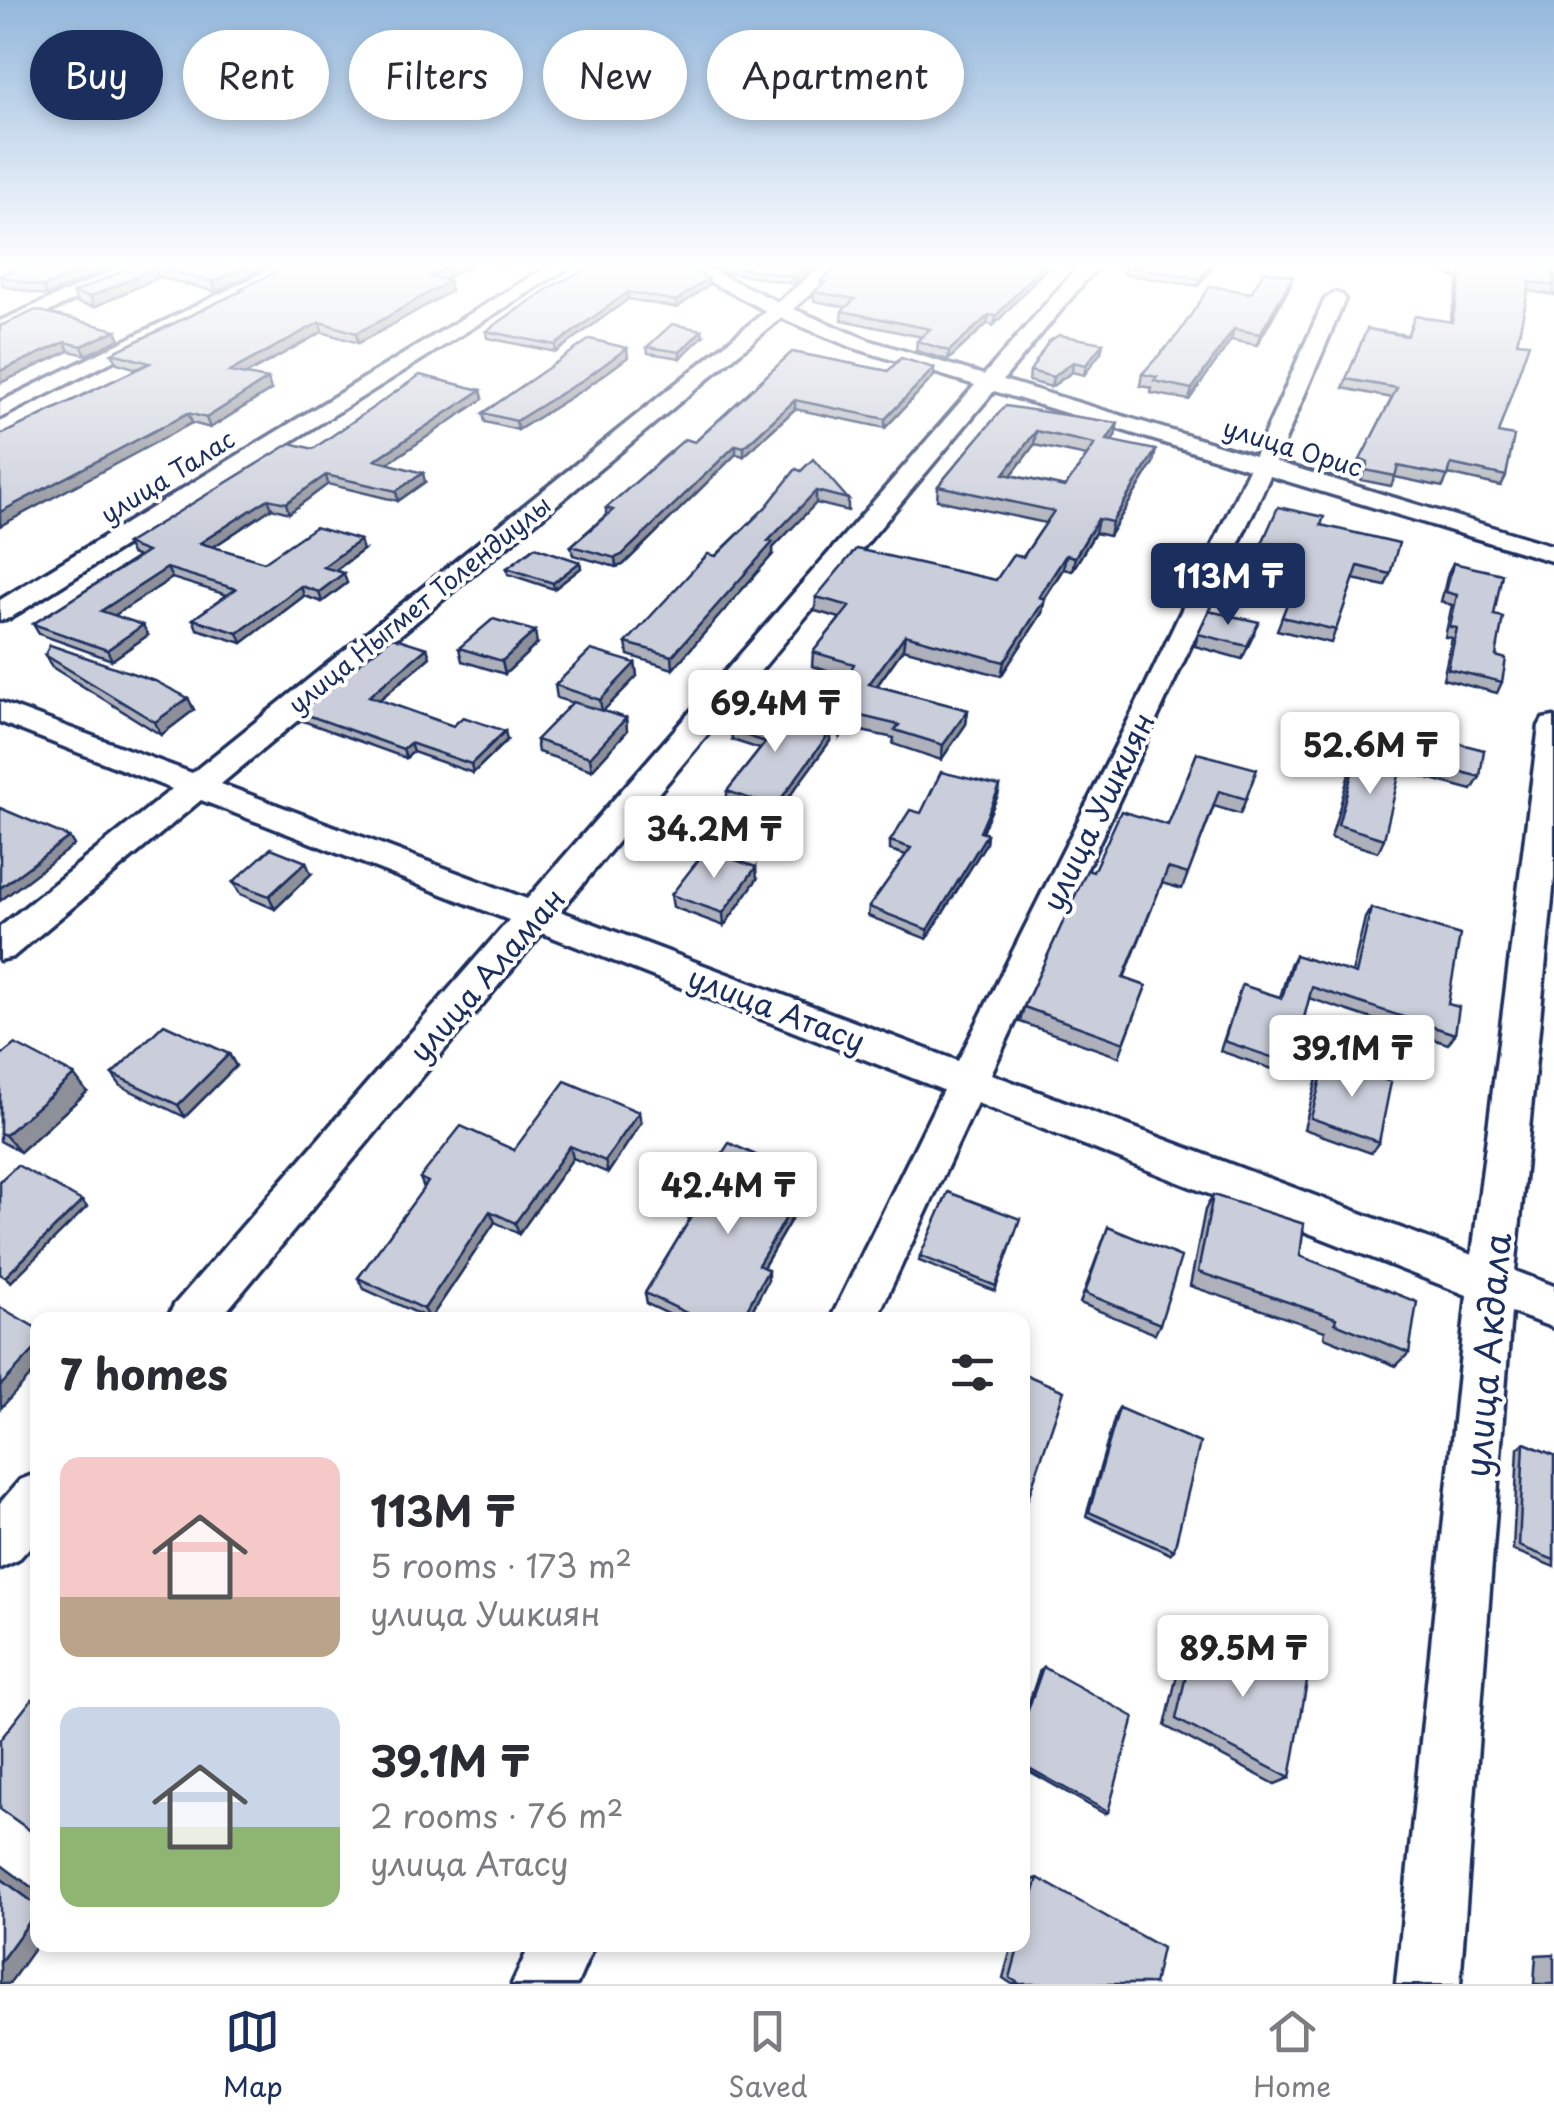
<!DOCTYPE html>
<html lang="en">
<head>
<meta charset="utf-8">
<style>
  :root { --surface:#fff; --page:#f7f7f7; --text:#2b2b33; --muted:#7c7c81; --line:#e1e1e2; --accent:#1b2f5e }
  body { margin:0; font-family:"Playpen Sans",sans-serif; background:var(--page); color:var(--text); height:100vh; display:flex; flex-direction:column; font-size:38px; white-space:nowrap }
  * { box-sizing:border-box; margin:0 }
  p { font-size:32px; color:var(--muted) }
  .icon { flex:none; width:55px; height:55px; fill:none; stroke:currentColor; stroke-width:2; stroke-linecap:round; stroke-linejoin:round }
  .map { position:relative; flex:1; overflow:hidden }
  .details { position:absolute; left:30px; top:1312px; width:1000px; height:640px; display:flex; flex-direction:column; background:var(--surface); border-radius:20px; box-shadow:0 5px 15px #0003 }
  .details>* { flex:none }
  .banner { position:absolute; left:30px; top:30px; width:1000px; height:90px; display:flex; gap:20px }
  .price { position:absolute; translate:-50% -85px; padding:0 22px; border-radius:10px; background:#fff; color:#222; font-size:32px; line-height:65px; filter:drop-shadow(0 2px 5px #0008) }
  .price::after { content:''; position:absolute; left:50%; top:60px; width:30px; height:22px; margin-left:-15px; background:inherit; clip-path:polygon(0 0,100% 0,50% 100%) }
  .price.selected { background:var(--accent); color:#fff }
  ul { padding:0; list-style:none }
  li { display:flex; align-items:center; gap:30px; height:250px; padding:0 30px }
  li span { display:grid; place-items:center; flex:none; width:280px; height:200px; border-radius:20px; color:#555 }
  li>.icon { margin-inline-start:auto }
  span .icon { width:120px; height:120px; fill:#fffc; stroke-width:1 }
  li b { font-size:42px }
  h2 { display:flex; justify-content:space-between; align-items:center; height:120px; padding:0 30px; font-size:42px }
  .pill { padding:0 35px; border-radius:45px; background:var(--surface); box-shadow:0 5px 15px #0003; font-size:35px; line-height:90px }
  .pill.selected { background:var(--accent); color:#fff }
  .tabs { display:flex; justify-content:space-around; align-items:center; height:140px; border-top:2px solid var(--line); background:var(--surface); font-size:28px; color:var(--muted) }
  .tabs a { display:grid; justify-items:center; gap:5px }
  .tabs .selected { color:var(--accent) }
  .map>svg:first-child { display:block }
</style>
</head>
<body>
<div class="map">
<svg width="1554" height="1984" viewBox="0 0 1554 1984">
  <rect width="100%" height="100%" fill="#fff"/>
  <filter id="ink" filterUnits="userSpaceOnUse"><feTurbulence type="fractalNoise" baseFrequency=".01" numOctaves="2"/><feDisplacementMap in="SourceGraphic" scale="20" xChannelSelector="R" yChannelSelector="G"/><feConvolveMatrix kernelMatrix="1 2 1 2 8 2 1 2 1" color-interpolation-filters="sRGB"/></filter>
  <g filter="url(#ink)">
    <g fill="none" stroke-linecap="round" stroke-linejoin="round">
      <defs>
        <g id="minor">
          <path d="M133 262H157L0 334V321Z"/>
          <path d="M285 262H308L0 418V402Z"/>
          <path d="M555 262H577L10 618 0 620V600Z"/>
          <path d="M672 262H695L778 302 827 262H847L793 309 868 340 984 375 1082 262H1101L1003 380 1255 456 1325 299 1335 293 1342 295 1345 299 1276 462 1554 546V562L1270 476 991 1074 1472 1255 1539 726 1543 719 1554 717V878L1515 1271 1554 1286V1328L1511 1312 1460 1984H1396L1467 1295 977 1103 876 1320H830L943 1090 542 933 219 1320H167L174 1305 509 920 201 800 13 957 0 960V927L172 789 0 722V702L192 773 766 311ZM781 318 854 348 975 385 527 899 221 784ZM994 391 1249 469 1146 685 958 1061 560 911Z"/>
          <path d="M38 1473V1538L18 1560 0 1568V1503L20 1480Z"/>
          <path d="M530 1945H594L577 1984H512Z"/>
        </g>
      </defs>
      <use href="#minor" stroke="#1b2f5e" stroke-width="7"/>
      <use href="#minor" fill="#fff" fill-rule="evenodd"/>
    </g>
    <g fill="#aeb1bb" stroke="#1b2f5e" stroke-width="2.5" fill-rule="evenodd">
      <path d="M31 262H124L47 296 3 286 0 276Z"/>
      <path d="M143 262H277L216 292 159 277 94 307 77 303 73 293Z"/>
      <path d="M296 262H475L443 280 449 281 451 291 383 330 358 343 322 332 245 375 271 390 210 428 192 423 3 434 138 369 117 363 112 353 241 291V289Z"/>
      <path d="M703 262H821L794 284 725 272Z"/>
      <path d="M843 262H1052L994 325 987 324 948 360 916 351 917 341 922 337 842 320V311L846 307 814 301V292L821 286V281Z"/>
      <path d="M1128 262H1216L1198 286 1123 274 1125 266Z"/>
      <path d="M1399 262H1554V295L1528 291 1498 433 1506 476 1501 486 1448 474 1443 487 1395 477 1391 486 1361 480 1364 472 1356 470 1360 460 1392 398 1343 388 1367 329 1407 335 1450 321 1459 280 1434 267 1412 270Z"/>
      <path d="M1293 276 1290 286 1257 345 1231 340 1189 400 1151 393 1152 388 1140 386 1142 374 1251 293Z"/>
      <path d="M554 285H708L677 308 628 299 556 352 487 338 486 331Z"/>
      <path d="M0 326 120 339 86 355 69 351 0 383Z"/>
      <path d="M703 336 680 358 648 353 647 347Z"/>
      <path d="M1103 343 1101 352 1084 375 1072 372 1051 387 1029 381 1030 371Z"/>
      <path d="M792 352 888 371 934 376 885 428 795 409 744 456 736 454 623 565 616 567 573 555 571 546 606 515V508L695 442Z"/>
      <path d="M628 357 587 387 518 430 485 422 483 413Z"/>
      <path d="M481 390 483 399 387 463 425 482 398 501 328 484 289 513 272 508 213 547 264 562 363 550 335 571 347 583 322 602 304 596 242 643 197 629 193 619 227 595 172 578 114 615 148 635 112 660 39 634 33 624 138 557 131 554 126 544Z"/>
      <path d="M1005 406 1115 436 1112 441 1153 463 1109 536 1095 533 1072 571 1063 569 1044 599 1042 613 1001 676 903 649 877 686 968 710 966 724 941 760 893 744 894 738 847 728 840 737 826 728V714L847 676 812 666 813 652 840 618 815 611 816 597 996 580 1023 557 1046 523 937 500 938 486ZM1034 445 1087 456 1065 487 1011 475Z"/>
      <path d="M796 469 848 499V511L816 503 773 548V554L673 669 628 655 626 643 766 507Z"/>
      <path d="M1321 525 1390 574 1385 586 1353 579 1331 643 1277 630 1293 589 1247 578 1252 566Z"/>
      <path d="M580 562 581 568 554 589 508 574 507 568Z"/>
      <path d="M1453 563 1494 615 1496 656 1502 682 1497 693 1443 679 1452 638 1445 637 1452 605 1441 602 1448 573Z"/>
      <path d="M1198 634H1254L1242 659 1195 646Z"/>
      <path d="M537 644 505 674 462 661 459 648Z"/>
      <path d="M45 655 188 698 194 710 161 735 52 667Z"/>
      <path d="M430 657 379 700 453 726 507 740 473 773 413 752 406 758 303 721 299 712Z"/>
      <path d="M635 663 637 676 603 711 626 718 627 731 592 770 538 752 536 740 573 703 557 698 555 685Z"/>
      <path d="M731 731 830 732V741L775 816 727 800V791L760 749 732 740Z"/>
      <path d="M1430 736 1480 777 1472 790 1417 775 1423 748Z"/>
      <path d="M1197 753 1246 799 1240 814 1214 806 1182 889 1162 883 1124 978 1146 986 1119 1057 1020 1022 1024 1007 1093 872 1168 825Z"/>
      <path d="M1357 755 1384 839 1378 852 1331 838 1351 767Z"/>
      <path d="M1000 786 998 795 982 832 987 834 986 843 927 939 868 916 869 907 906 855 890 850V841L921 813Z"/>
      <path d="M311 874 275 909 240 894 233 882Z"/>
      <path d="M757 879 724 926 673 907 671 895Z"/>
      <path d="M1371 908 1448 1004 1455 1034 1448 1044 1309 998 1292 1064 1287 1074 1220 1051 1242 985 1280 997 1290 965 1295 955 1352 973 1365 918Z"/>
      <path d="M229 1054 236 1066 185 1117 121 1086 112 1074Z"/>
      <path d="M0 1056 87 1092 20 1152 0 1141Z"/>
      <path d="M1326 1059 1379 1142 1371 1153 1304 1129 1319 1071Z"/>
      <path d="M641 1123 608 1173 573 1158 519 1234 495 1222 430 1319 364 1289 358 1278 424 1188 420 1178Z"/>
      <path d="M809 1179 808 1190 763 1268 768 1280 747 1320H681L647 1304 645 1293 690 1219 688 1218 687 1207Z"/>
      <path d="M1213 1195 1300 1256 1409 1353 1396 1366 1324 1337 1325 1331 1190 1286 1205 1210Z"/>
      <path d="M1020 1219 995 1291 919 1261 920 1256Z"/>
      <path d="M1108 1227 1160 1324 1155 1334 1080 1303Z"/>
      <path d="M1119 1408 1174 1550 1170 1554 1086 1516 1116 1413Z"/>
      <path d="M1524 1443 1554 1455V1567L1513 1550 1518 1448Z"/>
      <path d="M1198 1623 1290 1778 1275 1784 1165 1726 1187 1632Z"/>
      <path d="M1043 1667 1108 1812 1105 1814 1022 1767V1723L1040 1670Z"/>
      <path d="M1038 1878 1154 1984H1012L1003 1978 1012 1945H1022V1909L1030 1881Z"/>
      <path d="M1554 1954V1984H1534L1536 1955Z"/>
    </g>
    <g fill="#8d9099" stroke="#1b2f5e" stroke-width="2.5">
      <path d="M99 262H124L47 296 43 287Z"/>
      <path d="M255 262H277L216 292 213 282Z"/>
      <path d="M457 262H475L432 287 430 277Z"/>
      <path d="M813 262H821L794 284V277Z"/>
      <path d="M1045 262H1052L994 325 996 316Z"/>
      <path d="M1213 262H1216L1198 286 1200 279Z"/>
      <path d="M1414 262H1436L1434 267 1412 270Z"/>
      <path d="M156 268 159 277 94 307 90 297Z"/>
      <path d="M1293 276 1290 286 1257 345 1260 334Z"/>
      <path d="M708 278V285L677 308 676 301Z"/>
      <path d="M449 281 451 291 383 330 358 343 356 333Z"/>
      <path d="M628 292V299L556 352 555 345Z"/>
      <path d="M989 315 987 324 948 360 949 351Z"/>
      <path d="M320 322 322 332 232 382 229 372Z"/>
      <path d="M1234 329 1231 340 1189 400 1192 389Z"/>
      <path d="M116 330 120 339 86 355 82 346Z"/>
      <path d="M702 330 703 336 680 358V352Z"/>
      <path d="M65 342 69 351 0 383V371Z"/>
      <path d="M1103 343 1101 352 1084 375 1086 365Z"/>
      <path d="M627 348 628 357 587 387 518 430 516 421Z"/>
      <path d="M1073 362 1072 372 1051 387 1053 377Z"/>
      <path d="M934 368V376L885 428V419Z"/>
      <path d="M268 379 271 390 210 428 206 418Z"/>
      <path d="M481 390 483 399 378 470 375 460Z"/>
      <path d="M795 400V409L744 456V447Z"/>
      <path d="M188 413 192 423 0 526V512Z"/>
      <path d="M1118 423 1115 436 1104 453 1107 440Z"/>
      <path d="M1036 431 1034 445 1002 488 1004 474Z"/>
      <path d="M736 445V454L623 565 616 567 615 558Z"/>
      <path d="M1156 450 1153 463 1109 536 1112 522Z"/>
      <path d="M423 473 425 482 398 501 396 491Z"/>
      <path d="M326 475 328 484 289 513 286 503Z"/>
      <path d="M816 491V503L773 548V554L673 669 672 656 768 541Z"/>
      <path d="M268 499 272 508 204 553 200 543Z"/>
      <path d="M1098 519 1095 533 1072 571 1075 557Z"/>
      <path d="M360 540 363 550 326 577 323 567Z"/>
      <path d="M1066 555 1063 569 1036 611 1039 597Z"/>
      <path d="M580 562 581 568 554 589 553 583Z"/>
      <path d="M167 568 172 578 106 621 101 611Z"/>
      <path d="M344 573 347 583 322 602 319 592Z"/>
      <path d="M301 586 304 596 242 643 238 633Z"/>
      <path d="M1045 599 1042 613 1001 676 1004 662Z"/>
      <path d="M143 625 148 635 112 660 107 650Z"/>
      <path d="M535 631 537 644 505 674 502 661Z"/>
      <path d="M905 635 903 649 868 698 869 684Z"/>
      <path d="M427 648 430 657 372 706 369 696Z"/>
      <path d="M635 663 637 676 602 712 600 700Z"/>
      <path d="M188 698 194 710 161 735 155 722Z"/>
      <path d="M968 710 966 724 941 760 943 745Z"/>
      <path d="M848 713 847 728 840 737 841 723Z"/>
      <path d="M626 718 627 731 592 770 590 757Z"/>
      <path d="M505 731 507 740 473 773 471 764Z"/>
      <path d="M830 732V741L775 816V807Z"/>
      <path d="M410 743 413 752 406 758 403 749Z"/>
      <path d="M1000 786 998 795 978 840 980 832Z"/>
      <path d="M987 834 986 843 927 939 928 930Z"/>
      <path d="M69 837 74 845 0 901V888Z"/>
      <path d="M306 862 311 874 275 909 269 896Z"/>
      <path d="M756 867 757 879 724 926 723 913Z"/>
      <path d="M229 1054 236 1066 185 1117 178 1105Z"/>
      <path d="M74 1075 87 1092 20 1152 5 1135Z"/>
      <path d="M639 1112 641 1123 608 1173 605 1161Z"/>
      <path d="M570 1146 573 1158 519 1234 515 1223Z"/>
      <path d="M809 1179 808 1190 758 1276V1265Z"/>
      <path d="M82 1201 87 1207 11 1282 5 1277Z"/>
      <path d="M490 1211 495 1222 430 1319 424 1309Z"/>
      <path d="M768 1270V1280L747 1320H741Z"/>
      <path d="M38 1346V1368L1 1408 0 1386Z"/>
      <path d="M0 1864 38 1892V1906L0 1878Z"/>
      <path d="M38 1910V1943L9 1984H0V1962Z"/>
    </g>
    <g fill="#caceda" stroke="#1b2f5e" stroke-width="2.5" fill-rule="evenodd">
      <path d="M31 262H99L43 287 0 276Z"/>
      <path d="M143 262H255L213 282 156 268 90 297 73 293Z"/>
      <path d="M296 262H457L430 277 449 281 380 321 356 333 320 322 229 372 268 379 206 418 188 413 0 512V433L3 434 150 363 112 353 244 290 241 289Z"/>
      <path d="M602 262H676L708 278 676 301 628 292 555 345 486 331 554 285Z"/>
      <path d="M717 262H813L794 277 725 265Z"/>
      <path d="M843 262H1045L996 316 989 315 949 351 917 341 930 329 842 311 855 299 814 292 826 282 821 281Z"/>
      <path d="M1128 262H1213L1200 279 1125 266Z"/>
      <path d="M1445 262H1554V286L1530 282 1517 342 1529 343 1498 433 1514 436 1506 476 1451 464 1448 476 1398 466 1395 476 1365 470 1368 462 1360 460 1397 388 1346 379 1367 329 1407 336 1415 316 1452 322 1462 271Z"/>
      <path d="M1264 271 1293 276 1260 334 1234 329 1192 389 1154 381 1157 377 1142 374 1179 333 1210 286 1251 293Z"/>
      <path d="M36 310 116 330 82 346 65 342 0 371V326Z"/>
      <path d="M672 324 702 330 680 352 647 347Z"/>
      <path d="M1059 335 1103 343 1086 365 1073 362 1053 377 1030 371 1048 342Z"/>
      <path d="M590 339 627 348 586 378 516 421 483 413Z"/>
      <path d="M792 352 888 371 901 358 934 368 885 419 795 400 744 447 736 445 622 555 615 558 571 546 613 510 606 508 685 439 695 442Z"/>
      <path d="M420 375 481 390 375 460 423 473 396 491 326 475 286 503 268 499 200 543 264 562 315 527 360 540 323 567 344 573 319 592 301 586 238 633 193 619 236 589 167 568 101 611 143 625 107 650 33 624 147 552 126 544 291 443 313 449Z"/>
      <path d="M1005 406 1118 423 1107 440 1156 450 1112 522 1098 519 1075 557 1066 555 1039 597 1045 599 1004 662 905 635 869 684 968 710 943 745 895 730 899 725 848 713 841 723 826 714 854 664 813 652 850 606 816 597 856 549 996 580 1013 555 1023 557 1054 511 938 486ZM1036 431 1095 444 1065 487 1004 474Z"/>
      <path d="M813 459 848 499 816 491 768 541 773 542 672 656 626 643 708 554 716 556 766 507 796 469 801 471Z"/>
      <path d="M1278 507 1324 517 1321 525 1399 543 1390 574 1358 566 1336 630 1282 617 1298 576 1252 566Z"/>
      <path d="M535 547 580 562 553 583 507 568Z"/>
      <path d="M1453 563 1502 574 1494 615 1503 617 1496 656 1506 659 1502 682 1448 669 1457 628 1450 627 1457 595 1446 592Z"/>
      <path d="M1209 611 1259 622 1247 646 1198 634Z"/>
      <path d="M493 619 535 631 502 661 459 648Z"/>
      <path d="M392 637 427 648 369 696 453 726 463 717 505 731 471 764 410 743 403 749 299 712Z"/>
      <path d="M50 645 155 681 188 698 155 722 45 655Z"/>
      <path d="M591 650 635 663 600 700 555 685Z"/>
      <path d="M573 702 626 718 590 757 536 740Z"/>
      <path d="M751 708 830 732 775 807 727 791 766 742 731 731Z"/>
      <path d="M1430 736 1484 750 1480 777 1424 762Z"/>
      <path d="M1197 753 1257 769 1246 799 1219 791 1188 874 1168 868 1123 978 1146 986 1124 1043 1024 1007 1087 870 1093 872 1121 811 1168 825Z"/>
      <path d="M1357 755 1401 767 1384 839 1338 825Z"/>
      <path d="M941 772 1000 786 980 832 987 834 928 930 869 907 911 848 890 841 910 810 921 813Z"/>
      <path d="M0 808 69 837 0 888Z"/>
      <path d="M271 848 306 862 269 896 233 882Z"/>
      <path d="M706 850 756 867 723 913 671 895Z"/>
      <path d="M1371 908 1460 935 1448 1004 1459 1007 1455 1034 1312 987 1292 1064 1224 1041 1242 985 1282 998 1295 955 1356 974Z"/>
      <path d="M164 1024 229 1054 178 1105 112 1074Z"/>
      <path d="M15 1044 74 1075 5 1135 0 1133V1056Z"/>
      <path d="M1326 1059 1391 1082 1379 1142 1311 1118Z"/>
      <path d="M565 1081 639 1112 605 1161 570 1146 515 1223 490 1211 424 1309 358 1278 428 1182 420 1178 461 1126 514 1150Z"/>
      <path d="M729 1143 809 1179 758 1265 768 1270 741 1320H701L645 1293 695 1211 687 1207Z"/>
      <path d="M17 1165 82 1201 5 1277 0 1274V1181Z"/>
      <path d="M948 1192 1020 1219 996 1286 920 1256Z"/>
      <path d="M1213 1195 1304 1224 1300 1256 1417 1302 1409 1353 1335 1323 1336 1318 1198 1272Z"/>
      <path d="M1108 1227 1181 1257 1160 1324 1085 1293Z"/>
      <path d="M0 1307 38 1329V1346L0 1386Z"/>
      <path d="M1022 1373 1064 1391 1026 1504 1022 1503Z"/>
      <path d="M1119 1408 1200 1443 1174 1550 1089 1512Z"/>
      <path d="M1524 1443 1554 1455V1560L1519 1546Z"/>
      <path d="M1198 1623 1308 1676 1290 1778 1176 1719Z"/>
      <path d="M1043 1667 1134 1717 1108 1812 1022 1764V1727Z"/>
      <path d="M32 1699 38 1702V1836L0 1809V1740Z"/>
      <path d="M0 1878 38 1906V1910L0 1962Z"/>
      <path d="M1038 1878 1162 1948 1154 1984H1020L1010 1978 1019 1945H1022V1933Z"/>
    </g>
  </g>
  <linearGradient id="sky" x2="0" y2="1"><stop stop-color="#93b7dc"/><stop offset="0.49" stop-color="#fff"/><stop offset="1" stop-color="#fff" stop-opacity="0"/></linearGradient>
  <rect width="1554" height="540" fill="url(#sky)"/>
  <g text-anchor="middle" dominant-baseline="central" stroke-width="8" stroke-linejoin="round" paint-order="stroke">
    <g font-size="25" fill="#1b2f5e" stroke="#fff">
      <text transform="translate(1293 447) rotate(17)">улица Орис</text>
      <text transform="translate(167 476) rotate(-32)">улица Талас</text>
      <text transform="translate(419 604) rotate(-39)">улица Ныгмет Толендиулы</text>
    </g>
    <g font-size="30" fill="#1b2f5e" stroke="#fff">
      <text transform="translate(1097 811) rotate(-64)">улица Ушкиян</text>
      <text transform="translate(486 974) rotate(-49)">улица Аламан</text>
      <text transform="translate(777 1008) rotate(21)">улица Атасу</text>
    </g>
    <g font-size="35" fill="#1b2f5e" stroke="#fff">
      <text transform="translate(1486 1355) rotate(-85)">улица Акдала</text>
    </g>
  </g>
</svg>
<b class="price selected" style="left:1228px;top:628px">113M ₸</b>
<b class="price" style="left:775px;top:755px">69.4M ₸</b>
<b class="price" style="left:1370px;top:797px">52.6M ₸</b>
<b class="price" style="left:714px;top:881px">34.2M ₸</b>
<b class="price" style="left:1352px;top:1100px">39.1M ₸</b>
<b class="price" style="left:728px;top:1237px">42.4M ₸</b>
<b class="price" style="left:1243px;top:1700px">89.5M ₸</b>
<div class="banner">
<a class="pill selected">Buy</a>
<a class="pill">Rent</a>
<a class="pill">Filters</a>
<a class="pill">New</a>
<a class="pill">Apartment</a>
</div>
<section class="details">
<h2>7 homes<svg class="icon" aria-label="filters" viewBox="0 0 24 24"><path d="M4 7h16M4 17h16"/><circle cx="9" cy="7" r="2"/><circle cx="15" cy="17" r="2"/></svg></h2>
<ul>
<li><span style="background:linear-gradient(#f6c9c9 70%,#b9a48a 0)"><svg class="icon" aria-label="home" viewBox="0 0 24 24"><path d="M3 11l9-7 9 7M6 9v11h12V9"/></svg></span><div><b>113M ₸</b><p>5 rooms · 173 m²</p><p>улица Ушкиян</p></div></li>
<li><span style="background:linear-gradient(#c9d6e8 60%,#8fb573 0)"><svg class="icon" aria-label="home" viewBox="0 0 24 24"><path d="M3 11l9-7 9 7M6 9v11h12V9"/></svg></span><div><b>39.1M ₸</b><p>2 rooms · 76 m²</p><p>улица Атасу</p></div></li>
</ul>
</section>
</div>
<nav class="tabs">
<a class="selected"><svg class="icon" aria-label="map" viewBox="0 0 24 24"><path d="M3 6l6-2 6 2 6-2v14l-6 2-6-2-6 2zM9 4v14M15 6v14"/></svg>Map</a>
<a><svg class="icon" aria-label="saved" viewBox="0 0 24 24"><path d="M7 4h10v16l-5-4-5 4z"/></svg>Saved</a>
<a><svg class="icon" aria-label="home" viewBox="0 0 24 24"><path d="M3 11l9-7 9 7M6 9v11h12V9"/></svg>Home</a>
</nav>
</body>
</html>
